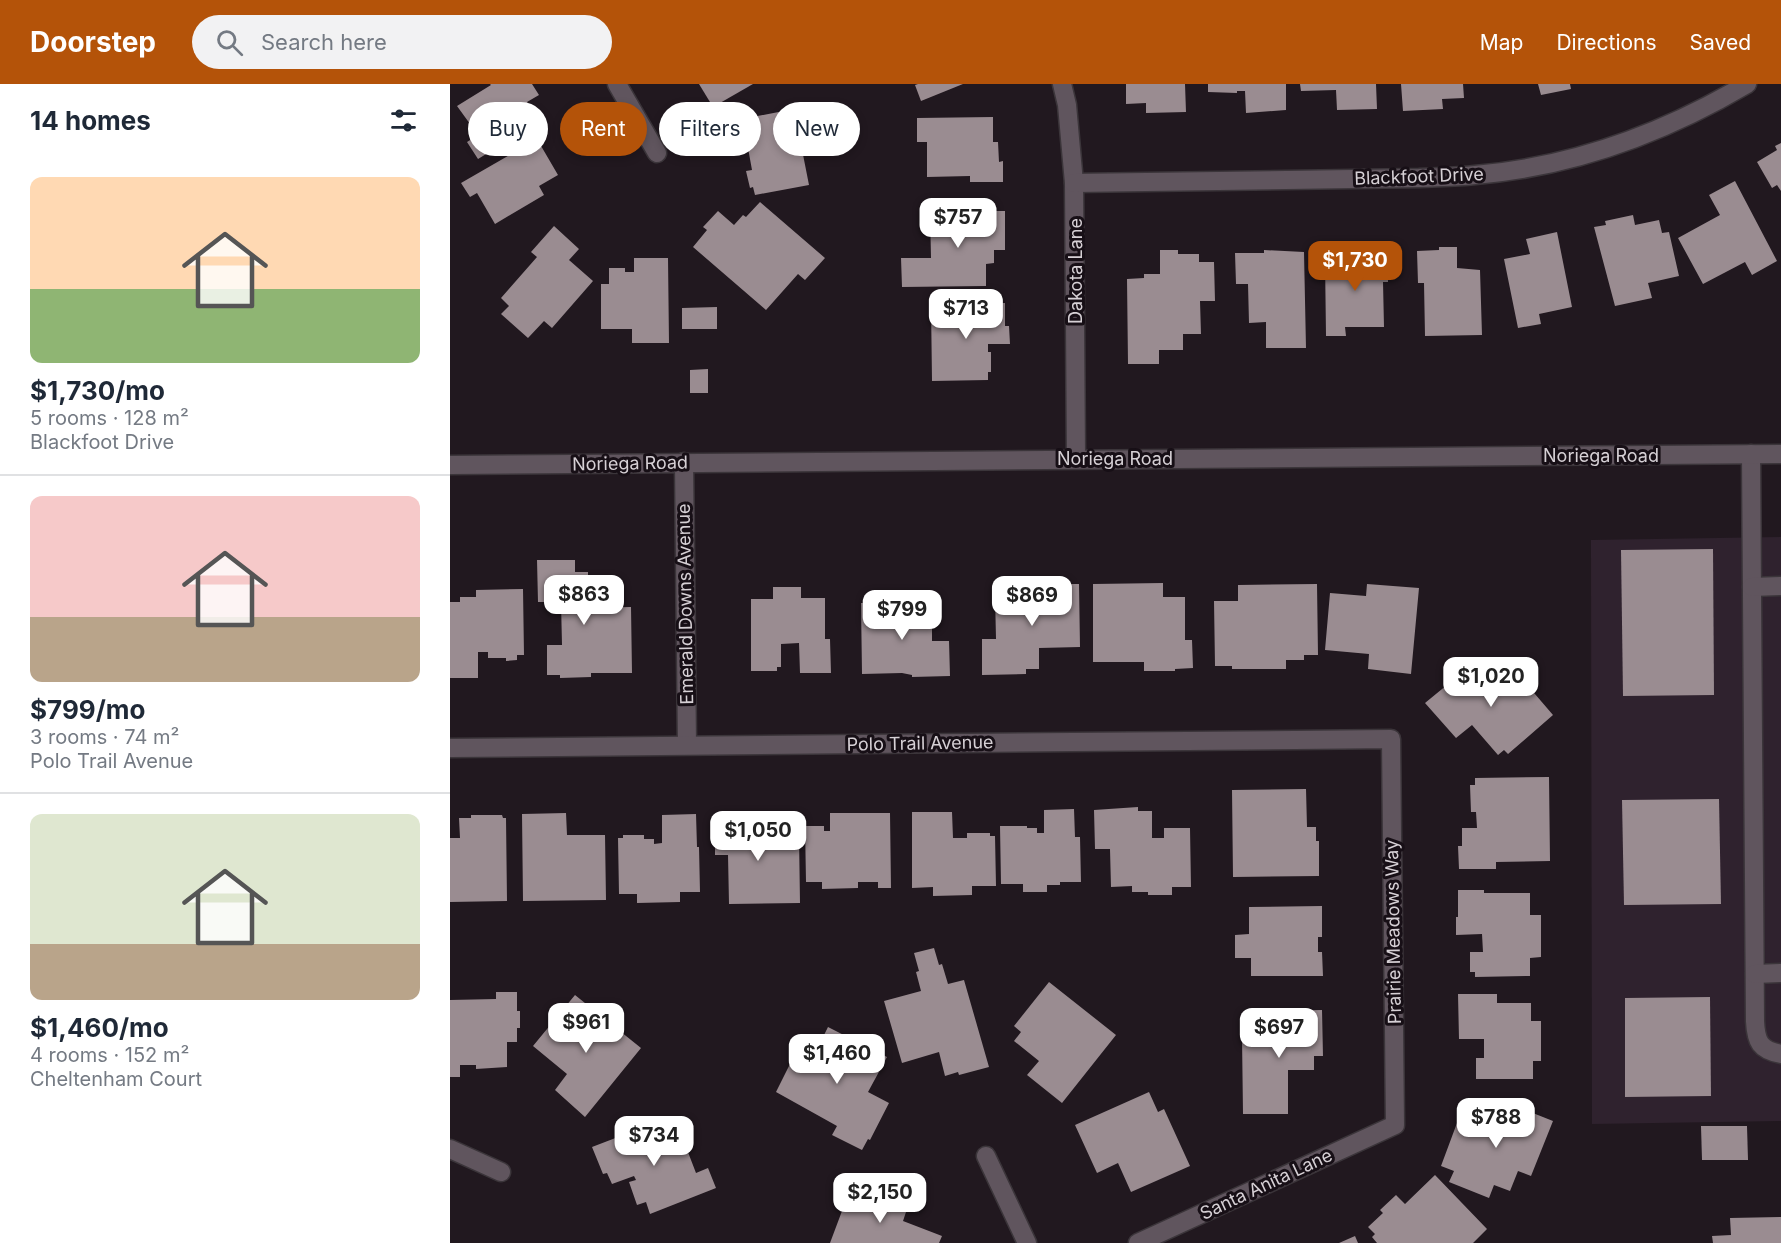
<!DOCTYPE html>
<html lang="en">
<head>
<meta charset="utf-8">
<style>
  :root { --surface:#fff; --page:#f2f2f3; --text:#1f2937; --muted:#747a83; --line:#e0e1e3; --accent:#b45309 }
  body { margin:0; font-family:Inter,sans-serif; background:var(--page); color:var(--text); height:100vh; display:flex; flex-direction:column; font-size:22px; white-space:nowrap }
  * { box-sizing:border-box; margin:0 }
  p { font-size:20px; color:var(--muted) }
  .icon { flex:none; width:33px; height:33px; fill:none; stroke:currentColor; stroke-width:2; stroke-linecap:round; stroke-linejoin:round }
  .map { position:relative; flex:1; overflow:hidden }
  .side { display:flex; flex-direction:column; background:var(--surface); width:450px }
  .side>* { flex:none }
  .banner { position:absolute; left:18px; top:18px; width:570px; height:54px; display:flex; gap:12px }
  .price { position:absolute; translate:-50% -51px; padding:0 14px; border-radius:12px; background:#fff; color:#222; font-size:20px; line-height:39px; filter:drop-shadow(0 2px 3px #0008) }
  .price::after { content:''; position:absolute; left:50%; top:36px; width:18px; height:14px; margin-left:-9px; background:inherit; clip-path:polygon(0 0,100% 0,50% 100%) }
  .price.current { background:var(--accent); color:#fff }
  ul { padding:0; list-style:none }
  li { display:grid; align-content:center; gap:12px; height:318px; padding:0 30px }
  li+li { border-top:2px solid var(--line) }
  li span { display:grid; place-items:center; height:186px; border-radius:12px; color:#555 }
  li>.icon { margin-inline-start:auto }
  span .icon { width:108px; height:108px; fill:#fffc; stroke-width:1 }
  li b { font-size:26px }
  h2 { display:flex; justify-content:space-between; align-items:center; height:72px; padding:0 30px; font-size:26px }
  .chip { padding:0 21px; border-radius:27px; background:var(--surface); box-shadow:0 3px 9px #0003; font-size:21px; line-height:54px }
  .chip.current { background:var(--accent); color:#fff }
  header { display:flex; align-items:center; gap:36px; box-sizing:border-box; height:84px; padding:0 30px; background:var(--accent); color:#fff }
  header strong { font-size:28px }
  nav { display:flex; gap:33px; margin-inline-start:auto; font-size:21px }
  .search { width:420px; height:54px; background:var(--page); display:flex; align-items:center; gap:15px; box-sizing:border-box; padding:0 21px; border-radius:33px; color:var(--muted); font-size:22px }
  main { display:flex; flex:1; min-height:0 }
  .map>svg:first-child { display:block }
</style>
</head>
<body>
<header>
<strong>Doorstep</strong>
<div class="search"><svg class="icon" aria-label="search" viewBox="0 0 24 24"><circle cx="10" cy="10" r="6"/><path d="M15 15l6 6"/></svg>Search here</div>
<nav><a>Map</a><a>Directions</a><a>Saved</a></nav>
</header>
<main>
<section class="side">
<h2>14 homes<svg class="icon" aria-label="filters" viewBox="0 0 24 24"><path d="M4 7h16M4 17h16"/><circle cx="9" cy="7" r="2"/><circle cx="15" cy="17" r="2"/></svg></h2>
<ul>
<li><span style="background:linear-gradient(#ffd9b3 60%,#8fb573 0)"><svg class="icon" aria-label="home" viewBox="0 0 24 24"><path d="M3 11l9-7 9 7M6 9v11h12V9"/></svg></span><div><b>$1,730/mo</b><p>5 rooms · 128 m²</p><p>Blackfoot Drive</p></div></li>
<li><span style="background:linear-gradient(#f6c9c9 65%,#b9a48a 0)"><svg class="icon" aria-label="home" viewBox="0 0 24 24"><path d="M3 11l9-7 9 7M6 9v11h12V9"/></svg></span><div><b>$799/mo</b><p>3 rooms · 74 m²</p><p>Polo Trail Avenue</p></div></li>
<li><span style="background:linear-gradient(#dfe7d0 70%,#b9a48a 0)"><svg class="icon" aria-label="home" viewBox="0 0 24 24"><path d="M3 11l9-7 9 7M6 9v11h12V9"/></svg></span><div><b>$1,460/mo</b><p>4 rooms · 152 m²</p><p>Cheltenham Court</p></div></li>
</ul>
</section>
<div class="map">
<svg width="1331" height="1159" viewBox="0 0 1331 1159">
  <rect width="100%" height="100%" fill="#21181f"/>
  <path fill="#2f222e" d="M1331 453V1037L1142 1040 1141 456Z"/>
  <g fill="#9a8c91">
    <path d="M40 0H82L89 11 77 18 89 38 28 75 17 58 28 51 7 22 41 1Z"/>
    <path d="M249 0H303L263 23Z"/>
    <path d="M468 0H513L471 17 465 1Z"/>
    <path d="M676 0H735L736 28 696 29V19L676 20Z"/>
    <path d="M758 0H836V26L796 29 795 7H787V9L758 8Z"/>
    <path d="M850 0H926L927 25 887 26 886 6 851 7Z"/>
    <path d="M951 0H1013L1014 14 992 15 993 25 953 27Z"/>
    <path d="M1088 0H1120L1121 5 1091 11Z"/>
    <path d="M344 25 359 101 305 111 303 103 300 104 296 87 302 86 298 64 276 68 271 39Z"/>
    <path d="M543 33V58H548L549 78 553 77V98H520V92L477 93V58H467V34Z"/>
    <path d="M87 55 108 91 89 102 94 111 45 140 27 109 20 113 11 99Z"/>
    <path d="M1331 59V107L1327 101 1322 104 1307 78 1327 66 1325 62Z"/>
    <path d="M1285 97 1327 177 1302 191 1295 178 1253 200 1228 154 1270 131 1259 111Z"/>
    <path d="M310 118 375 174 355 196 348 190 316 226 243 163 257 146 253 143 268 127 284 141 293 131 296 133Z"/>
    <path d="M522 123H542V127H555V166H544V179L536 180V202L452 203 451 174H481L480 126H522Z"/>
    <path d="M1183 131 1185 141 1209 136 1212 149 1219 148 1229 192 1198 199 1202 214 1165 222 1144 143 1156 141 1155 137Z"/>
    <path d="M104 142 129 165 119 176 143 197 102 244 94 237 78 254 51 230 59 222 51 214 87 173 81 168Z"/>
    <path d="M1107 148 1122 223 1089 230 1091 240 1068 244 1054 175 1080 170 1076 155Z"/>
    <path d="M989 163H1007V184L1030 186 1032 251 975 252 974 199H968L967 167 989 166Z"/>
    <path d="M710 166H728V170H749V178H764L765 217H750L751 250H733V266H709V280H678L677 195 694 194V190H710Z"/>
    <path d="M814 166 854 168 856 264H816V238L799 239 798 200H786L785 169H814Z"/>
    <path d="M938 167V198H933L934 243H895L896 252H876L875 176 906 175 905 168Z"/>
    <path d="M184 174H218L219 259H182V245H151V200H159V184H175V188H184Z"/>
    <path d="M555 219V242H559L560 260H538V268H541V288H538V296L482 297 481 220Z"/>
    <path d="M267 223V245H232V224Z"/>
    <path d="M258 285V309H240V286Z"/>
    <path d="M1263 465 1264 611 1173 612 1171 466Z"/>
    <path d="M87 476H125V488H138V512H133L134 524 181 523 182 589H141V593L110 594V591H97V561H112L111 518H88Z"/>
    <path d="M713 499V513H735V556H742L743 584 725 585V587H694V578H643V500Z"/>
    <path d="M569 500H629L630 563 589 564V585H576V590L532 591V555H546L545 511H569Z"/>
    <path d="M867 500 868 571H854V576H836V585H782V582H765L764 517H788V501Z"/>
    <path d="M917 500 969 504 961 590 918 585 919 570 875 566 880 509 916 512Z"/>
    <path d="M323 503H351V514H375V555H380L381 589H350L349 559 331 560V583H327V587H301V515H323Z"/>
    <path d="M73 505 74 571H67V576L56 577V574H38V568H28V594H0V518H10V513H26V506Z"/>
    <path d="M482 518V557H499L500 592 462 593V591L452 589 412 590 411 519Z"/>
    <path d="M1038 577 1050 591 1061 582 1103 631 1058 670 1054 666 1048 671 1022 641 1006 654 975 619 1003 596 1008 602Z"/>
    <path d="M1099 693 1100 777 1046 778V785H1009L1008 762H1012V744H1027L1026 728H1021L1020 701H1025V694Z"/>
    <path d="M856 705 857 743H866V757H869V792L783 793 782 706Z"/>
    <path d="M1269 715 1271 820 1174 821 1172 716Z"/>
    <path d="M688 723V727H702V754H714V744H740L741 803H722V811H698V808H682V802L661 803 660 765H645L644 726Z"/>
    <path d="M624 725 625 753H630L631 798H610V801H597V808H573V800H551L550 742H577V744H587V749H594V726Z"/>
    <path d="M462 728H502L503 754H517V749H540V752H545L546 802H522V811L483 812V803L462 804Z"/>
    <path d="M116 729 117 751H155L156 816 73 817 72 730Z"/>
    <path d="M380 729H440L441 804H428V798H408V804L372 805V798H356L355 742H374V747H380Z"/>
    <path d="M246 730 247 763H249L250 808H230V818L187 819V810H169L168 754H173V751H194V755H204V760L212 759V731Z"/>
    <path d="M21 731H52L53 734H56L57 817 0 818V754H10L9 734H21Z"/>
    <path d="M309 732V751H316V749H332V751H349L350 819 279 820 278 771H265V733Z"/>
    <path d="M1008 806H1034V809H1080V831H1091V873L1080 874V892L1025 893V888H1020V868H1033L1032 850 1006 851V833H1008Z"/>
    <path d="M872 822V853H868V868H872L873 892H801V874H785V851L799 850V823Z"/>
    <path d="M484 864 489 881 492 880 498 900 514 896 539 983 509 991 508 988 495 992 489 968 452 979 434 917 471 907 466 888 469 887 464 869Z"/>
    <path d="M599 898 666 951 612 1019 577 991 589 977 564 957 571 948 564 942Z"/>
    <path d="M46 908H67V927H70V944H67V958H57V983L26 985V981H10V993H0V916L46 915Z"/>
    <path d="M1008 910H1047V919H1081V937H1091V977H1083V995H1026V974H1034V955H1009Z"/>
    <path d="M125 911 191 964 135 1033 105 1006 117 990 83 962Z"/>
    <path d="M1260 913 1261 1012 1175 1013V914Z"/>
    <path d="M872 926 873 972H864V986H838V1030H793L792 953H816V927Z"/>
    <path d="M378 943 437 973 418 1008 439 1019 420 1056 418 1055 412 1066 382 1051 387 1042 326 1008 355 950 371 957Z"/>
    <path d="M699 1008 708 1028 714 1025 740 1082 681 1108 668 1079 647 1089 625 1041Z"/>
    <path d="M1040 1016 1051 1021 1053 1017 1103 1037 1081 1092 1068 1087 1060 1107 1044 1101 1039 1114 999 1098 1004 1087 991 1082 1007 1039 1028 1047Z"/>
    <path d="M215 1035 222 1053 231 1050 246 1089 258 1084 266 1104 200 1130 196 1118 187 1121 179 1098 186 1096 184 1092 162 1100 157 1089 153 1090 142 1063Z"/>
    <path d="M1251 1042H1297L1298 1076H1252Z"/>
    <path d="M985 1091 1037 1145 1023 1159H927L922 1153 925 1150 918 1143 933 1129 930 1126 946 1111 955 1120Z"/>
    <path d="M421 1106 459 1119 453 1137 492 1152 489 1159H380L395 1119 413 1126Z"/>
    <path d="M1331 1133V1159H1263L1262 1152 1281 1151 1280 1134Z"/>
    <path d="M905 1152 908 1159H889Z"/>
  </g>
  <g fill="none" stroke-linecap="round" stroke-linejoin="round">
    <defs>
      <g id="minor">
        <path d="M167 0 207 69"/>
        <path d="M612 0 617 21 624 99 626 375"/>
        <path d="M624 99 969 94C988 93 1006 93 1025 91 1121 83 1214 49 1297 0"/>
        <path d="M1301 370 1305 937C1306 958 1310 966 1331 970"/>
        <path d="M234 378 237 661"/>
        <path d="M0 381 1331 370"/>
        <path d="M1302 503 1331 502"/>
        <path d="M0 664 941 655 945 1041 688 1159"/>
        <path d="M1305 890 1331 889"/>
        <path d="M0 1065 51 1088"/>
        <path d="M536 1072 577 1159"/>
      </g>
    </defs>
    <use href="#minor" stroke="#3b353a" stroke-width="21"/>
    <use href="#minor" stroke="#60555e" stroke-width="18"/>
  </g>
  <g text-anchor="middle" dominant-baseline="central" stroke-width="6" stroke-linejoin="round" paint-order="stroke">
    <g font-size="18" fill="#d6d0d5" stroke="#170f16">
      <text transform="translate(969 92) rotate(-2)">Blackfoot Drive</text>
      <text transform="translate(625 187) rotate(-90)">Dakota Lane</text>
      <text x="1151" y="371">Noriega Road</text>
      <text x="665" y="374">Noriega Road</text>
      <text transform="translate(180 379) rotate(-1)">Noriega Road</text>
      <text transform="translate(235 520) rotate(-91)">Emerald Downs Avenue</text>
      <text transform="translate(470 659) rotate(-1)">Polo Trail Avenue</text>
      <text transform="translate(943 848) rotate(-91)">Prairie Meadows Way</text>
      <text transform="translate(816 1100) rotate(-25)">Santa Anita Lane</text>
    </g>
  </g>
</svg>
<b class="price" style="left:508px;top:165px">$757</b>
<b class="price current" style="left:905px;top:208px">$1,730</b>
<b class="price" style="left:516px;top:256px">$713</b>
<b class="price" style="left:134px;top:542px">$863</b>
<b class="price" style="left:582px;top:543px">$869</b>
<b class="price" style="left:452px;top:557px">$799</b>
<b class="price" style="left:1041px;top:624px">$1,020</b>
<b class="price" style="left:308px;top:778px">$1,050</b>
<b class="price" style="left:136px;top:970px">$961</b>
<b class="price" style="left:829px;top:975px">$697</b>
<b class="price" style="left:387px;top:1001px">$1,460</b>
<b class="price" style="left:1046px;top:1065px">$788</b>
<b class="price" style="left:204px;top:1083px">$734</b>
<b class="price" style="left:430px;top:1140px">$2,150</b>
<div class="banner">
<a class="chip">Buy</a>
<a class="chip current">Rent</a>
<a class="chip">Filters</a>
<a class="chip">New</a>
</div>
</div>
</main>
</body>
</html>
